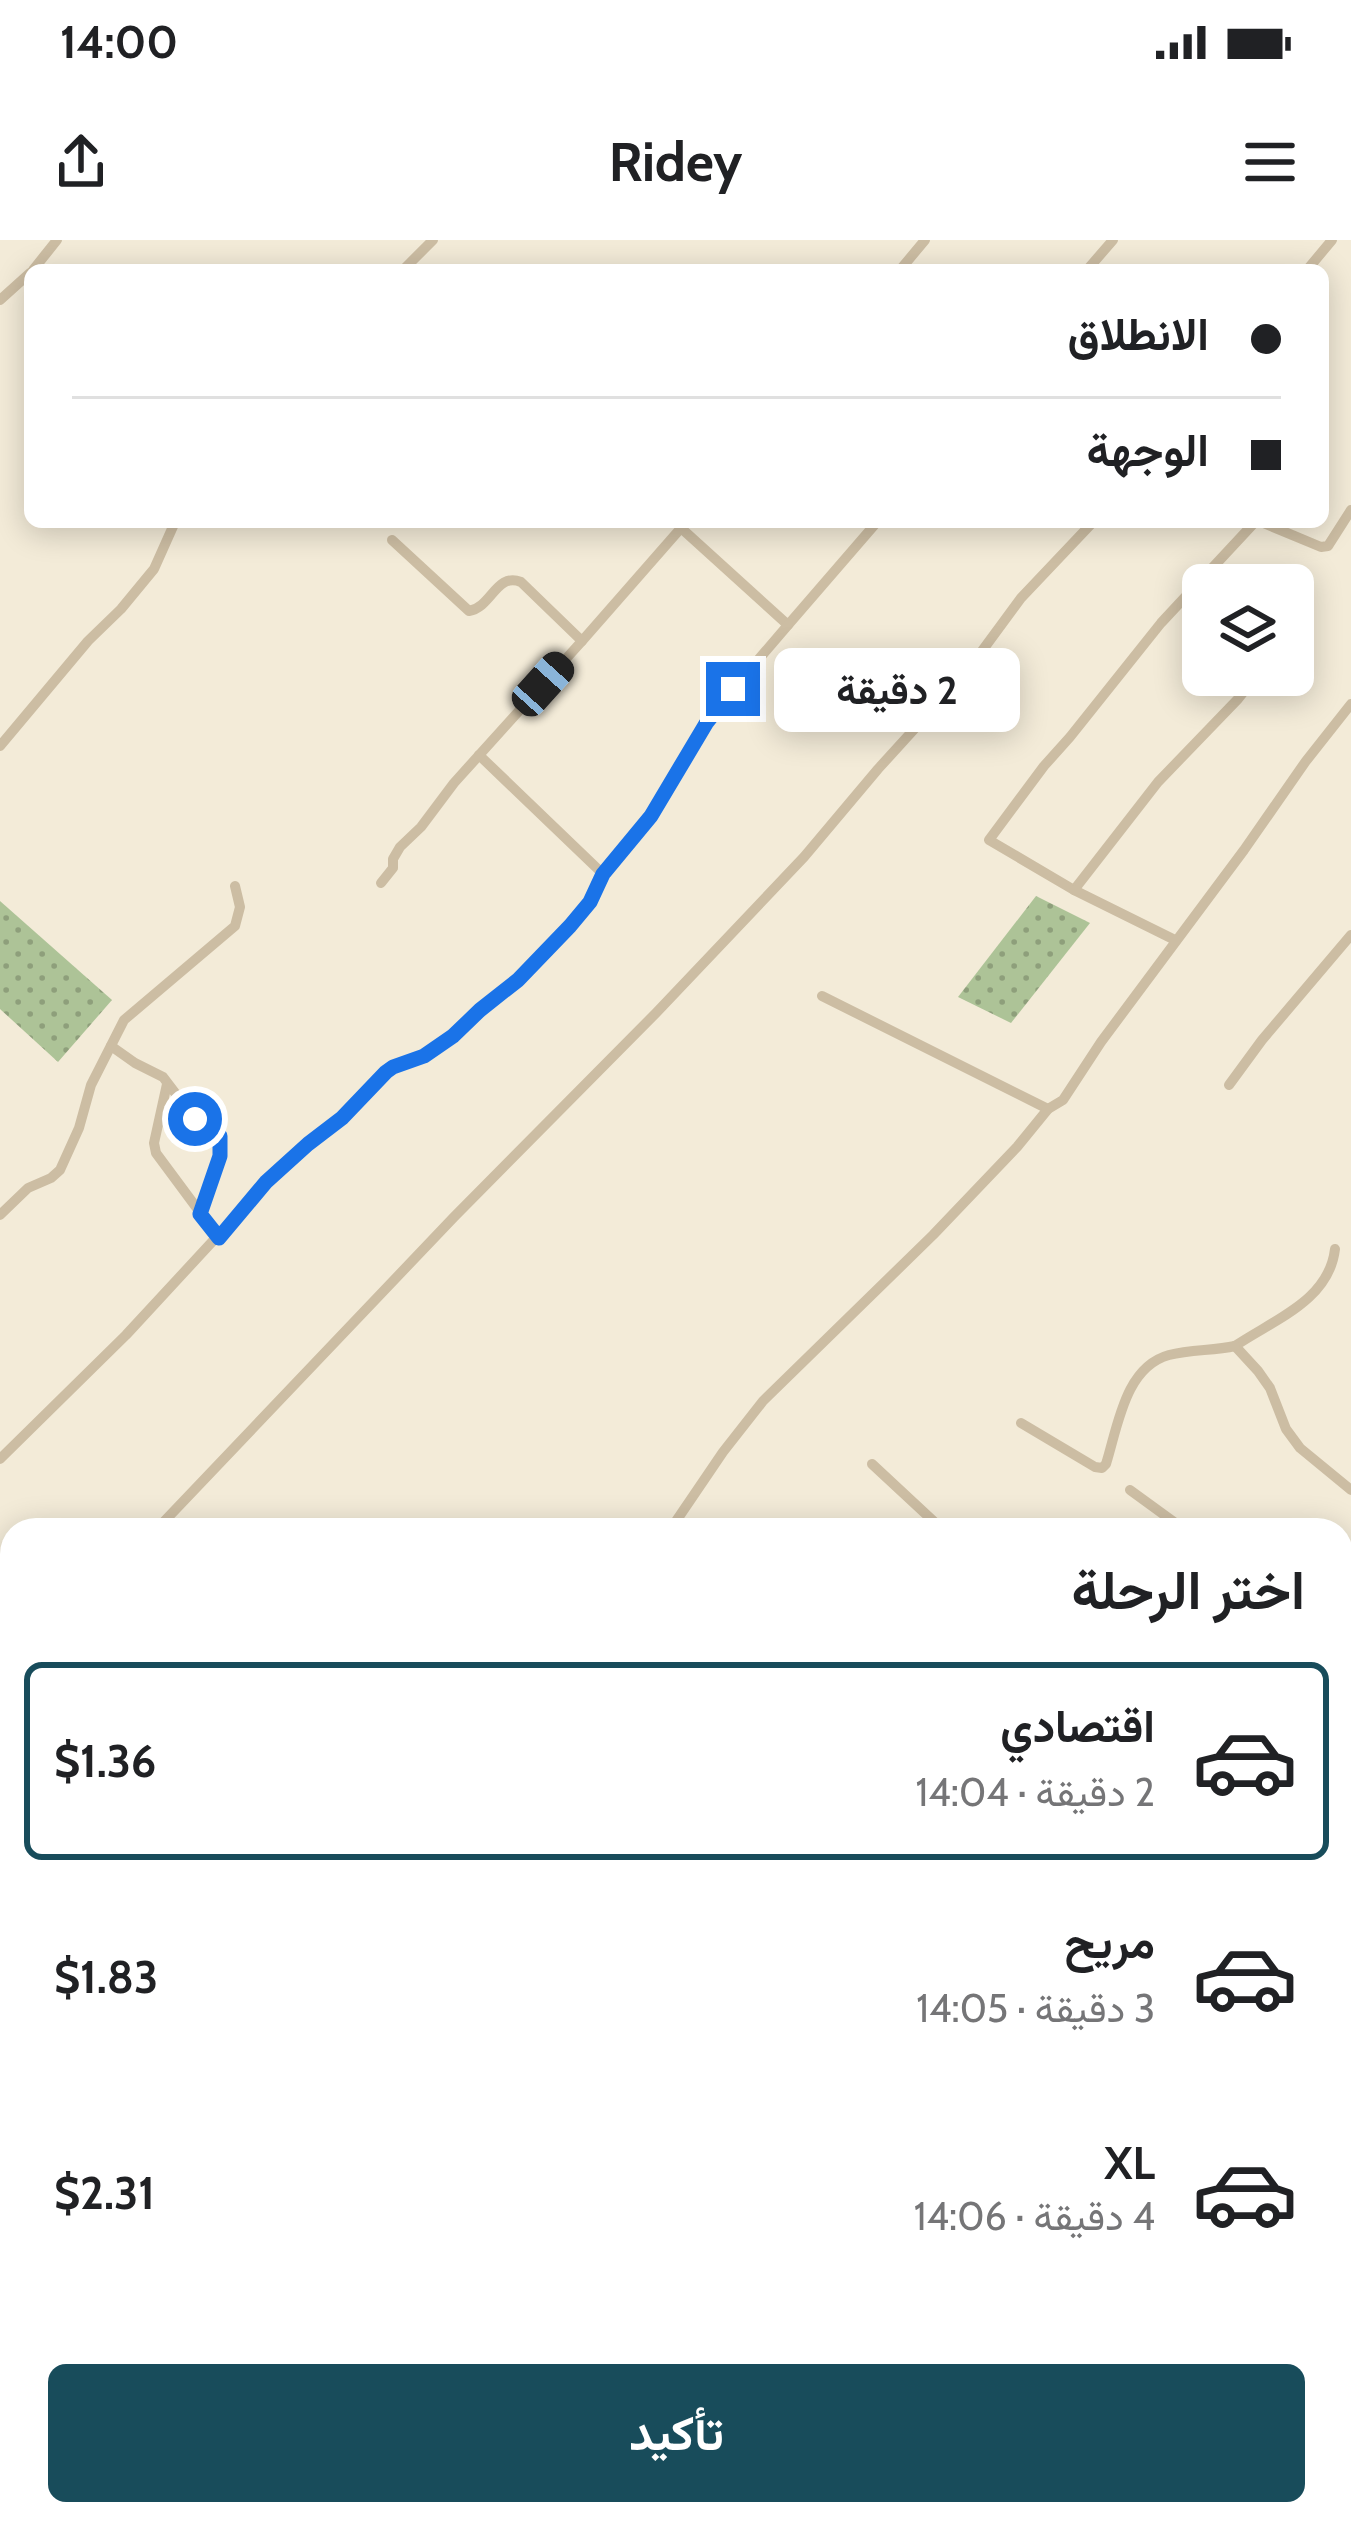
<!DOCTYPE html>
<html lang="ar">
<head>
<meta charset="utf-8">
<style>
  :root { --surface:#fff; --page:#f2f2f2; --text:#202124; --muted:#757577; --line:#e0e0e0; --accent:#184c5b }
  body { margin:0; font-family:Cabin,Vazirmatn,sans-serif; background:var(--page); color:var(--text); direction:rtl; height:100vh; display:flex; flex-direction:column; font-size:45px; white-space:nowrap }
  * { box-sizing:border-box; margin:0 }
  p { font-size:39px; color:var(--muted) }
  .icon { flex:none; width:66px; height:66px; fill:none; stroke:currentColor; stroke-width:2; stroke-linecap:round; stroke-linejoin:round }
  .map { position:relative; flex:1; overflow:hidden; direction:ltr }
  .panel { position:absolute; left:0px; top:1278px; width:1353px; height:1008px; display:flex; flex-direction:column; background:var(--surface); border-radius:36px 36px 0 0; box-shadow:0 6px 30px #0003; direction:rtl }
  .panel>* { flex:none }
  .banner { position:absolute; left:24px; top:24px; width:1305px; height:264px; border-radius:18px; box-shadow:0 6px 30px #0003; direction:rtl; display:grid; align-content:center; height:264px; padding:0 48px; background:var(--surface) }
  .fabs { position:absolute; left:1182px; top:324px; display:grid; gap:24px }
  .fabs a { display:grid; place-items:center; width:132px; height:132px; border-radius:18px; background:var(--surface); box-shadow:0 6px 30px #0003; font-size:60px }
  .end { position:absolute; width:54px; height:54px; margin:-27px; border:15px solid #1a73e8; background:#fff; box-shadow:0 0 0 6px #fff }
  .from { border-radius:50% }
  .bubble { position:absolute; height:84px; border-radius:18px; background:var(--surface); box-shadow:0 6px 30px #0003; font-size:39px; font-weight:700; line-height:84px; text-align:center; direction:rtl }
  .car { position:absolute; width:36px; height:72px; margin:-36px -18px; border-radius:15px; box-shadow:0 0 9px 3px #0007; background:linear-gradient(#222 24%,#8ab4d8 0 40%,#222 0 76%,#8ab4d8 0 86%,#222 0) }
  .banner b { display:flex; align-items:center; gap:42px; height:114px; font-size:45px }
  .banner b+b { border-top:3px solid var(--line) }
  .banner i { width:30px; height:30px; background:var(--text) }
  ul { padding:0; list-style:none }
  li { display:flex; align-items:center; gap:36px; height:198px; margin:0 24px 18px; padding:0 24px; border:6px solid transparent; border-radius:18px }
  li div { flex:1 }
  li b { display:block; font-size:45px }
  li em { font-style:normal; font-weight:700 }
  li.current { border-color:var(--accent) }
  li>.icon { width:108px; height:108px; stroke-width:1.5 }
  h2 { padding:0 48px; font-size:54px; line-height:144px }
  .cta { display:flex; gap:24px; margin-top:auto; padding:24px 48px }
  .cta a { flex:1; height:138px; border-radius:18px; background:var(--accent); color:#fff; font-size:48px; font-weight:700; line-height:138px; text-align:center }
  .status { display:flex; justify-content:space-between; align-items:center; height:84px; padding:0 60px; background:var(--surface); direction:ltr }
  .status svg { height:33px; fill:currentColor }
  header { display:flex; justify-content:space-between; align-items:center; height:156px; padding:0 48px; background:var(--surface); font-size:54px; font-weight:700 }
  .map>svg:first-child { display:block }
  .grass { fill:url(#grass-dots) }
  .forest { fill:url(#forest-firs) }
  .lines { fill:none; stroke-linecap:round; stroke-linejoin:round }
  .street { stroke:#ccbda3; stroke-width:10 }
  .secondary { stroke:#a08b74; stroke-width:14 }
  .route { stroke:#1a73e8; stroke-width:15 }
</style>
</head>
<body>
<div class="status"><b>14:00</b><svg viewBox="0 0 49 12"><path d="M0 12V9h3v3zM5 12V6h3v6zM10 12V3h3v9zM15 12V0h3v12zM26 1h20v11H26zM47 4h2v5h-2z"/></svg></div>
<header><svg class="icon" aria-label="menu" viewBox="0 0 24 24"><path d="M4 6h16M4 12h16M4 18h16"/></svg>Ridey<svg class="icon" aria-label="share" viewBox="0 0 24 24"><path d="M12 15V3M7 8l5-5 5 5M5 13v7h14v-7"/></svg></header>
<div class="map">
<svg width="1351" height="2286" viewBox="0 0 1351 2286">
  <defs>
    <pattern id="grass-dots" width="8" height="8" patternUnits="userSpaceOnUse" patternTransform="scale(3)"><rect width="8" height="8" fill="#adc397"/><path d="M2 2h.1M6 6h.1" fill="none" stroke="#8e9f7b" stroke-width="1.8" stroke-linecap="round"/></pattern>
    <pattern id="forest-firs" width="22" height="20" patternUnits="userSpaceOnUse" patternTransform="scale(3)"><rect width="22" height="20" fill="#adc397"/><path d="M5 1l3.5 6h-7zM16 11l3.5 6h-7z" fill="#8e9f7b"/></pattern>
  </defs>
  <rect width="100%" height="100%" fill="#f3ebd8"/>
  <g class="grass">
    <polygon points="1036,656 1090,683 1011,783 958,757"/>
    <polygon points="0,661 112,760 58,822 0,769"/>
  </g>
  <polygon class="forest" points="930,2274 1075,2274 1079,2279 1084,2274 1247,2274 1241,2286 939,2286"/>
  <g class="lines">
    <g class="street">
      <polyline points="33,30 57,0"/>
      <polyline points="403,30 433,0"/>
      <polyline points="900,30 925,0"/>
      <polyline points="1087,30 1113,0"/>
      <polyline points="1307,30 1332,0"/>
      <polyline points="0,60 30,33"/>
      <polyline points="687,282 681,288 788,385 877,282"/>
      <polyline points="1255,282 1161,383 1070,497 1044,526 989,600 1074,650 1158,542 1238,459 1257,435"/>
      <polyline points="1261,282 1321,307 1328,306 1351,270"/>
      <path d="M 392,300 L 469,371 C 492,367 496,332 521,342 L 582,401 L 681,288"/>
      <polyline points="1293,388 1302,377"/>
      <polyline points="0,506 88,401 121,369 154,329 175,282"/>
      <polyline points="479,515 603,634"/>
      <polyline points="381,643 393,628 393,619 400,607 421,587 454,543 582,401"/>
      <polyline points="1074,650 1175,700"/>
      <polyline points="822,756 1048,869"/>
      <polyline points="111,806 135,823 163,837 195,879 213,888 220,896 220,917 200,974"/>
      <polyline points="167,844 154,903 156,913 219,998"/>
      <polyline points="1229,845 1262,800 1351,695"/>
      <polyline points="0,975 28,948 51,938 60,930 79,888 91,845 124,780 235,686 240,667 235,646"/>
      <path d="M 1335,1009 C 1329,1061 1273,1080 1235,1106 L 1258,1131 L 1270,1148 L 1286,1189 L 1300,1208 L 1351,1250"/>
      <path d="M 1021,1183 L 1095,1227 L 1102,1228 L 1106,1224 C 1118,1186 1125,1127 1169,1115 C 1191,1109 1213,1111 1235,1106"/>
      <polyline points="0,1219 126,1095 285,923 342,878 393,827 424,816 453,796 480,769 518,739 570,686 589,662 603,634 651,576 717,468 788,385"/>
      <polyline points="872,1224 943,1290"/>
      <polyline points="1130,1250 1185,1290"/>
      <polyline points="156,1290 454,977 656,773 804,617 878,529 968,430 1021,358 1093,282"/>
      <polyline points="670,1290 723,1212 763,1161 933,995 1017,907 1048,869 1063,860 1101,802 1244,610 1306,521 1351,464"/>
      <polyline points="1341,1394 1351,1398"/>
      <polyline points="0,1454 12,1442"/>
      <polyline points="0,1717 12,1731"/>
      <polyline points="0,1906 12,1899"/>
      <polyline points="1341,1978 1351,1986"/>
      <polyline points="1341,2032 1351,2039"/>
      <polyline points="0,2223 12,2215"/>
      <polyline points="878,2274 880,2277"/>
      <polyline points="1296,2274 1305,2286"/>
      <polyline points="117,2286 133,2274"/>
      <polyline points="338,2286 341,2274"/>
      <polyline points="676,2286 688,2274"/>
    </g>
    <g class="secondary">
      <polyline points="1341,1367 1351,1353"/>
      <polyline points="511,2286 530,2274"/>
    </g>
  </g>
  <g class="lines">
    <polyline class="route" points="195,879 213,888 220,896 220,916 200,974 219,998 266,942 308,904 342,878 386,832 393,827 424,816 453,796 480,770 518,740 570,686 590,662 603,634 651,576 707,482 733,449"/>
  </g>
</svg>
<div class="fabs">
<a><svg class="icon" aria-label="layers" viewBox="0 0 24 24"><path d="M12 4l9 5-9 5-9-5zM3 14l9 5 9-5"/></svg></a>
</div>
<i class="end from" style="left:195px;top:879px"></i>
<i class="end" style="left:733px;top:449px"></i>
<div class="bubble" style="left:774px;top:408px;width:246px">2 دقيقة</div>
<i class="car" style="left:543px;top:444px;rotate:42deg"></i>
<div class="banner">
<b><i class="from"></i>الانطلاق</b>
<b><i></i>الوجهة</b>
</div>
<section class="panel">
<h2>اختر الرحلة</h2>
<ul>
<li class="current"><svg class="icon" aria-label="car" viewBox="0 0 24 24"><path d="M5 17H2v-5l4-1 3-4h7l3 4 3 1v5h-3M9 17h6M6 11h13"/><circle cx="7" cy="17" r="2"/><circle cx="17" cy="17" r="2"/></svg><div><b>اقتصادي</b><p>2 دقيقة · 14:04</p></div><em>$1.36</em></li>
<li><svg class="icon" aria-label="car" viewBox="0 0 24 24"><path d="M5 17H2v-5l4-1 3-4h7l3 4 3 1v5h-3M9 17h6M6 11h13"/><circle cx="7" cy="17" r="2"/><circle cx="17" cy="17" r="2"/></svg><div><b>مريح</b><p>3 دقيقة · 14:05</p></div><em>$1.83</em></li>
<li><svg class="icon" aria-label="car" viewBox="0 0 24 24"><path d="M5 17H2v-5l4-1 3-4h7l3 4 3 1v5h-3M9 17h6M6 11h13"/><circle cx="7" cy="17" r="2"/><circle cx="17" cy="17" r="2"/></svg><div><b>XL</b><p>4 دقيقة · 14:06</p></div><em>$2.31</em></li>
</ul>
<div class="cta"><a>تأكيد</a></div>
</section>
</div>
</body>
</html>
